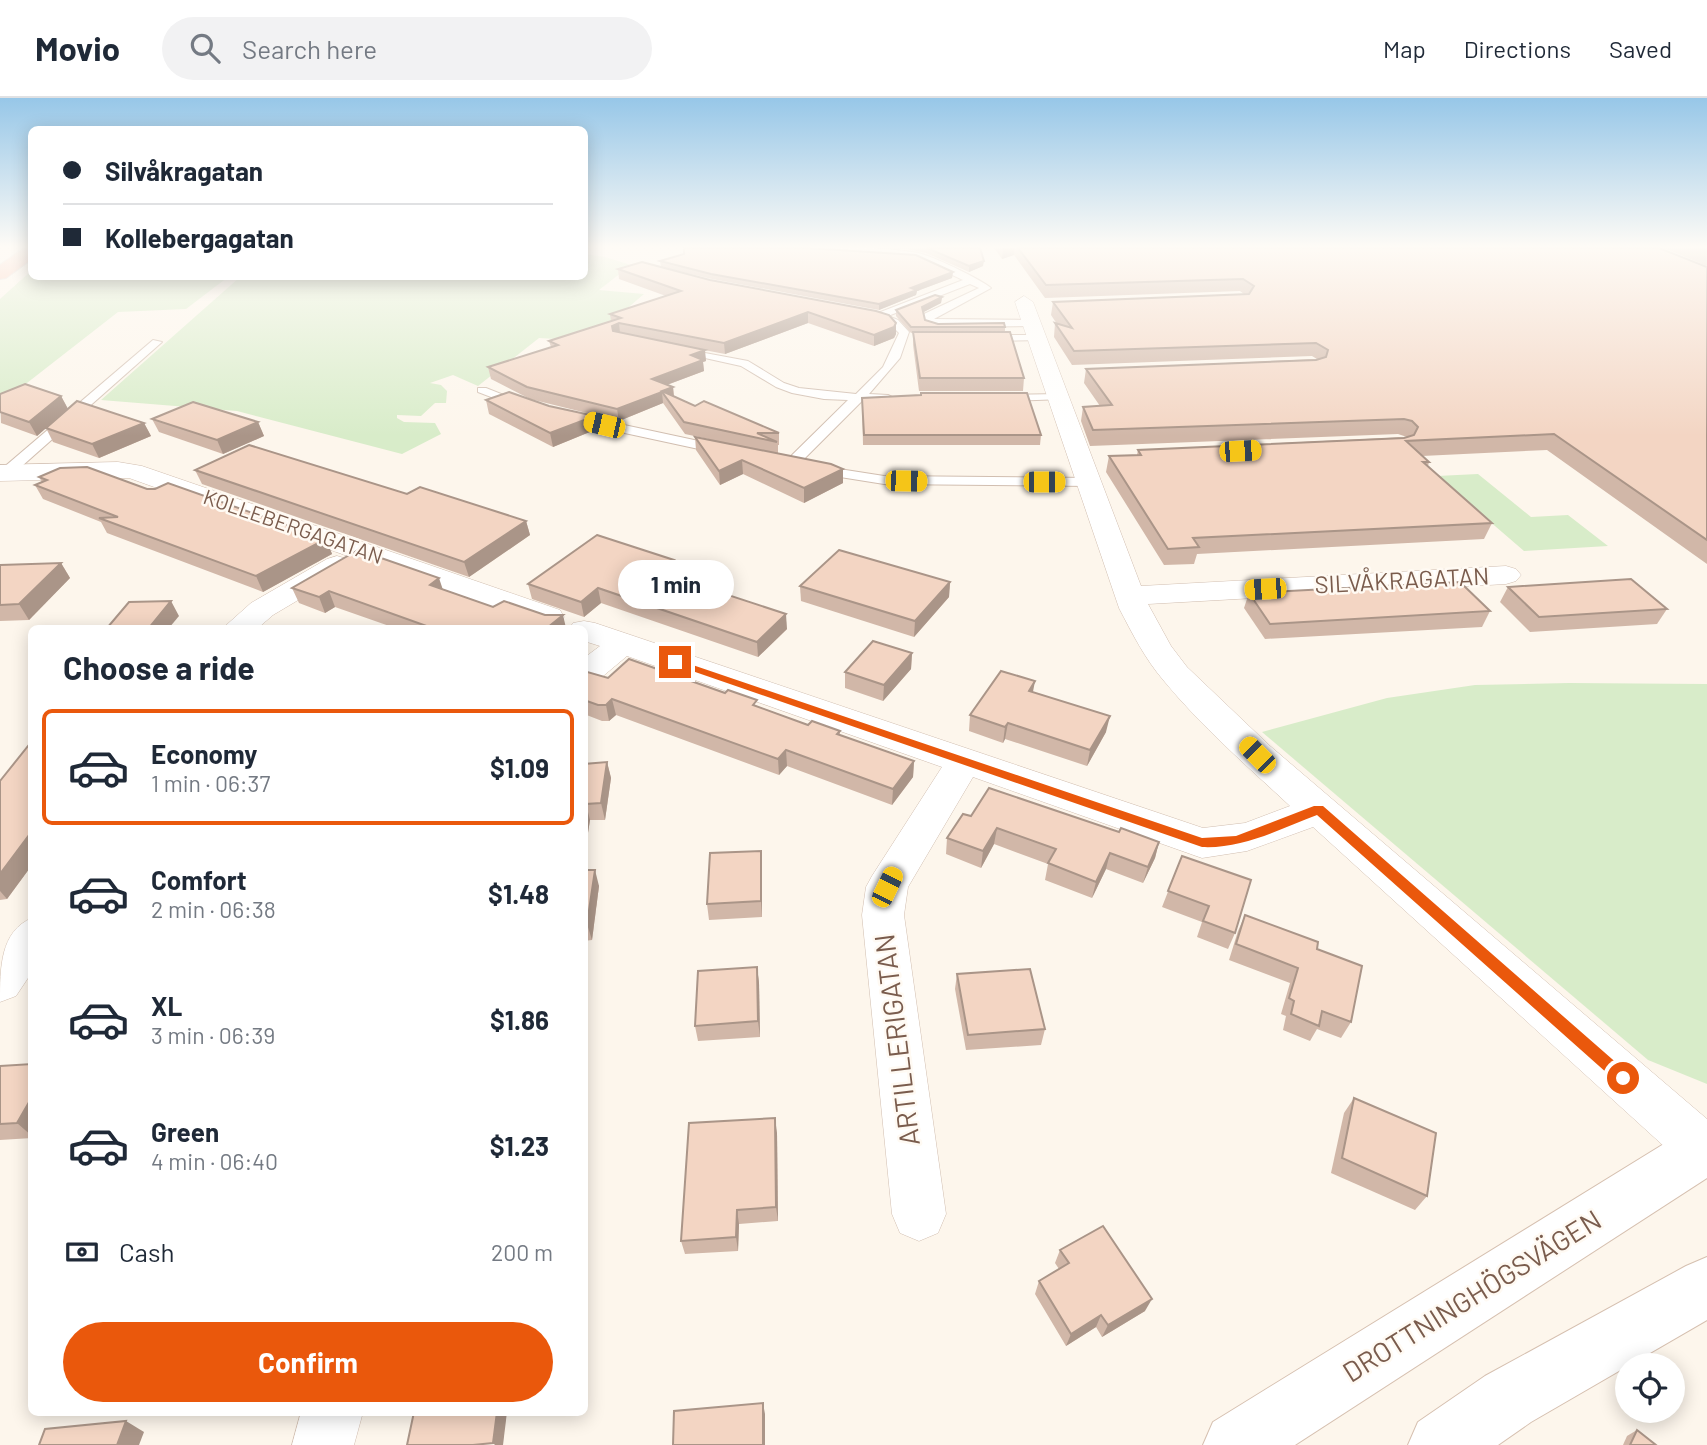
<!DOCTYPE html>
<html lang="en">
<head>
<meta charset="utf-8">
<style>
  :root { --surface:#fff; --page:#f2f2f3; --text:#1f2937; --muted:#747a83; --line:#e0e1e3; --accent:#ea580c }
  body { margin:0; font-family:Barlow,sans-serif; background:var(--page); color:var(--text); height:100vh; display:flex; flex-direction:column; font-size:26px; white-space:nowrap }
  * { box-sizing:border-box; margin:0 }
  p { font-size:23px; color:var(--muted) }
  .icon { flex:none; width:38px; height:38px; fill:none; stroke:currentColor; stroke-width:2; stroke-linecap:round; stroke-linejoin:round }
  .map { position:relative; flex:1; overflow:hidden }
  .details { position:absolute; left:28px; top:527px; width:560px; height:791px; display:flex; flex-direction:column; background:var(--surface); border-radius:10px; box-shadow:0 4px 18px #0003 }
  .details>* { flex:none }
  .hud { position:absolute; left:28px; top:28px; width:560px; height:154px; border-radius:10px; box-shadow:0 4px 18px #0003; display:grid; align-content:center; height:154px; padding:0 35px; background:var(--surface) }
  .tools { position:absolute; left:1615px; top:1255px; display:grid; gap:14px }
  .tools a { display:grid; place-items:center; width:70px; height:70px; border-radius:50%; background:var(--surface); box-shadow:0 4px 18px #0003; font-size:35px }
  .end { position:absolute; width:32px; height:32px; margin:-16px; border:9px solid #ea580c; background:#fff; box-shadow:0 0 0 4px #fff }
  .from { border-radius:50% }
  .bubble { position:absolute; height:49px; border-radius:24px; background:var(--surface); box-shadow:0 4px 18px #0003; font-size:23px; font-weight:700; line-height:49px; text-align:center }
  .car { position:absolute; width:21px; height:42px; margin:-21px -10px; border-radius:9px; box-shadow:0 0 5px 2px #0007; background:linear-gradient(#f5c518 24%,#345 0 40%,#f5c518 0 76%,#345 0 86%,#f5c518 0) }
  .hud b { display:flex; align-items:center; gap:24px; height:66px; font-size:26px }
  .hud b+b { border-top:2px solid var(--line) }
  .hud i { width:18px; height:18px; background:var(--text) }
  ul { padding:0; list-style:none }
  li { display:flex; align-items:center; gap:21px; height:116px; margin:0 14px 10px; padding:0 21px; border:4px solid transparent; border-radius:10px }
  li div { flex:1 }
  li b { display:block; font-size:26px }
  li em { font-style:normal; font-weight:700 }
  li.on { border-color:var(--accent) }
  li>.icon { width:63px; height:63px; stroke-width:1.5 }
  h2 { padding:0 35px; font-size:32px; line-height:84px }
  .pay { display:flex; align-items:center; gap:18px; height:77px; padding:0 35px; font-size:26px }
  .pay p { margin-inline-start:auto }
  .primary-button { display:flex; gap:14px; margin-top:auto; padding:14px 35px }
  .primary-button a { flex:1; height:80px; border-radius:42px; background:var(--accent); color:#fff; font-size:28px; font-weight:700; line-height:80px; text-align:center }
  header { display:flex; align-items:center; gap:42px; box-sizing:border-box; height:98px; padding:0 35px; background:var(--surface); border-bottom:2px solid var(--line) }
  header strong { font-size:33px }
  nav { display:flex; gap:38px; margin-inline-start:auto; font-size:24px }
  .search { width:490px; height:63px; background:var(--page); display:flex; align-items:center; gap:18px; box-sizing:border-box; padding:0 24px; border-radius:38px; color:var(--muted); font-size:26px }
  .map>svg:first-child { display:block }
  .green { fill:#d8ecc9 }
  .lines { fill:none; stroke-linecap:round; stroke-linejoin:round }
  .lane-casing { stroke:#d1beb0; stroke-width:2 }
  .street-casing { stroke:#d1beb0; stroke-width:1 }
  .secondary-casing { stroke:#d6c0b0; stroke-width:2 }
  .highway-casing { stroke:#dad1cd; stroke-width:2 }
  .lane { fill:#fff; fill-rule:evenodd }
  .street { fill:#fff; fill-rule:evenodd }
  .secondary { fill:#fff; fill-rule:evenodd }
  .highway { fill:#f7b7a3; fill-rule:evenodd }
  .wall { fill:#d1b7a8 }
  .shaded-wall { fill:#aa9588 }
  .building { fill:#f3d5c3; stroke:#aa9588; stroke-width:2 }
  .route { fill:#ea580c }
  .labels { text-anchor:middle; stroke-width:5; stroke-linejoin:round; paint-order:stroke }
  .far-street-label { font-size:21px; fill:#7a5c4d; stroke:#fffaf3 }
  .street-label { font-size:24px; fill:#7a5c4d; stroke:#fffaf3 }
  .near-street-label { font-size:28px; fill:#7a5c4d; stroke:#fffaf3 }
</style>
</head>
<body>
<header>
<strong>Movio</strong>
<div class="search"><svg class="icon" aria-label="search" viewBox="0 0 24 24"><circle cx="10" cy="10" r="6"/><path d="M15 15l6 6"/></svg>Search here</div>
<nav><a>Map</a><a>Directions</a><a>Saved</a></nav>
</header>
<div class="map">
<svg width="1707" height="1347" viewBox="0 0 1707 1347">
  <rect width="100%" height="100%" fill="#fdf6ec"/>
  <g class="green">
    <polygon points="585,156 605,159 631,167 599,192 644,196 589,243 539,240 478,288 453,277 430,285 441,287 447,293 446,305 435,305 421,318 397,317 397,320 404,324 435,325 441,336 402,356 237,313 101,302 240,179 584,178"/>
    <polygon points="31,173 32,178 228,179 186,211 118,214 0,306 0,201"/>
    <polygon points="1478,376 1531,419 1568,417 1608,448 1524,453 1437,378"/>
    <polygon points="1569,585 1707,586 1707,986 1648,962 1262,634 1387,600 1475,587"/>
  </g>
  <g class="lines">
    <g class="lane-casing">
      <g id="lane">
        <path d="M 805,150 C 832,147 891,150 918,155 C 933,158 980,181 991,190 L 934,221 L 1034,222 L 1039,225 L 1034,228 L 938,229 L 925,225 L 924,216 L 979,190 L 970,186 L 888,218 L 898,222 L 909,234 L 900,260 L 869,296 L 888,297 L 894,300 L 888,303 L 862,303 L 796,369 L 786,369 L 786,363 L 848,302 L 824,301 L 792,295 L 776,289 L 741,268 L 678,254 L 678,250 L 748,263 L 784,285 L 799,290 L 856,296 L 883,269 L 899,235 L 890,226 L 870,219 L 870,215 L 878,215 L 963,182 L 916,160 L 809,153 Z"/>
        <polygon points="1039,237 1043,238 1043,242 988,243 983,240 988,237"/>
        <polygon points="153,242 162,244 13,376 3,376 3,370"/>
        <polygon points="478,290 486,290 526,306 520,310 478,294"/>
        <polygon points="1060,296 1064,297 1064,301 1005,303 999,300 1005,297"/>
        <polygon points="573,316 722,348 728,352 722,356 569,323 569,317"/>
        <polygon points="820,368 884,378 1091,380 1098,384 1091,388 884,386 815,375 813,372"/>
      </g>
    </g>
    <g class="street-casing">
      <g id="street">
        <path d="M 1024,198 L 1033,204 L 1141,488 L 1506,468 L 1516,471 L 1521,477 L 1516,483 L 1506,486 L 1148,506 L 1171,548 L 1187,569 L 1270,648 L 1707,1021 L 1707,1079 L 1689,1071 L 1313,729 L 1247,753 L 1202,760 L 973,679 L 908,789 L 904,817 L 946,1116 L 938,1135 L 919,1143 L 900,1135 L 892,1116 L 862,817 L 866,789 L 872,778 L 942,669 L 627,558 L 596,584 L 584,587 L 584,560 L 600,548 L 584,543 L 584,530 L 570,530 L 573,525 L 584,523 L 595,525 L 1203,730 L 1245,725 L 1290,708 C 1247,668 1201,628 1164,583 C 1145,561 1132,535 1119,510 L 1015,204 Z"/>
        <polygon points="118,364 142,368 560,512 564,519 560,526 549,528 538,526 129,380 0,383 0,367"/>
        <polygon points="337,458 347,461 351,467 347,473 273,517 258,530 223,530 251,505 327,461"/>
        <path d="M 32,820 L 32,874 L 16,898 L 0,904 C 0,870 0,833 32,820 Z"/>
        <polygon points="301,1314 363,1314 354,1347 292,1347"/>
      </g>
    </g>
    <g class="secondary-casing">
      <g id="secondary">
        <polygon points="1707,1023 1707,1080 1295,1347 1203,1347 1213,1324 1688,1031"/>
        <polygon points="1707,1159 1707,1222 1531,1324 1498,1347 1408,1347 1418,1324 1485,1278 1686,1168"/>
      </g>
    </g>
    <g class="highway-casing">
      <polygon id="highway" points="24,150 32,150 32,161 6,180 0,181 0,167"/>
    </g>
    <use href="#lane" class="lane"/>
    <use href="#street" class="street"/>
    <use href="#secondary" class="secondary"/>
    <use href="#highway" class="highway"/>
  </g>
  <g class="wall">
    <polygon points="809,150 953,174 952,180 917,193 916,197 879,212 712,181 661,169 660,163"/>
    <polygon points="891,150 980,150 983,168 969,174 926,155 907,151"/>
    <polygon points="994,150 1659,150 1707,169 1707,466 1547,352 1422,358 1429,364 1428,368 1492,425 1484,441 1197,456 1194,466 1164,467 1106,374 1109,358 1137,357 1138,352 1407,339 1398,336 1090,348 1081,323 1083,309 1100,308 1084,285 1086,271 1317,261 1312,258 1072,267 1054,239 1055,225 1057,226 1051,217 1053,204 1244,196 1240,193 1045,200 1014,157 1002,161"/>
    <polygon points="1664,150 1707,150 1707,168"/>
    <polygon points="642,164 896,236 894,240 874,248 808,225 725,256 704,252 706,263 703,264 704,273 667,287 673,289 674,298 695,308 779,335 779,347 778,347 778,355 843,385 804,405 743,376 720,387 696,352 695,339 713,342 685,336 663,305 619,323 530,301 491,281 488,269 551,249 549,243 611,223 610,216 666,198 619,181 618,171"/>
    <polygon points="942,199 941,205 923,214 925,222 938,226 1005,229 1005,234 1024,280 1023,293 919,293 913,247 913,235 911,235 896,218 896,212"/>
    <polygon points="0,296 61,298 68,311 37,338 1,325"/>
    <polygon points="862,300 1041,337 1040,347 863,347"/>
    <polygon points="486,302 597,331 553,349 489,316"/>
    <polygon points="152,321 258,324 264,338 223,356 159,334"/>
    <polygon points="144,325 151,338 99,360 53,344 46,330"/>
    <polygon points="195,372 407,396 526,423 530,437 469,479 202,386"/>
    <polygon points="39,379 147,391 326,441 332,456 263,494 107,435 101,424 43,401 35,387 42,384"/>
    <polygon points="674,462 675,470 686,483 787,531 758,559 601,505 584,519 532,501 528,486"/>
    <polygon points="61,465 70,480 29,522 0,523 0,467"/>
    <polygon points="950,484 949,499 914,539 801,503 800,488"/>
    <polygon points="1508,489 1667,511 1657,526 1530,534 1500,504"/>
    <polygon points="292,490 443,491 493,509 566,530 395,530 335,509 325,515 299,505"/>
    <polygon points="1249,495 1490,513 1482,529 1265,541 1244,510"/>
    <polygon points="912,555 911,571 883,603 845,590 845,574"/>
    <polygon points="584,573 608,580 757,608 808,627 840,633 840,637 914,663 913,679 892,707 787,668 779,677 616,617 609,623 602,623 584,616"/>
    <polygon points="1033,594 1106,634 1087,668 1005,641 1003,645 969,633 970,617"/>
    <polygon points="32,643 32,767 7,801 0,802 0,683"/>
    <polygon points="607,664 611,680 605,722 590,722 584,760 584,666"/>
    <polygon points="971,718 1119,734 1159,744 1155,760 1143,785 1106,771 1092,800 1045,782 1048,766 994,746 981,770 946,756 947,740"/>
    <polygon points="1182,758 1235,835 1228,851 1197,839 1202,824 1162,809"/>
    <polygon points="762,769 762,819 709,822 707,806"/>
    <polygon points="584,772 599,788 592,842 584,843"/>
    <polygon points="1245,817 1317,851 1351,924 1341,940 1317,931 1310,943 1283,932 1286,918 1281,916 1290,885 1229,862 1238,833"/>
    <polygon points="757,869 759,885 760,939 698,943 695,928"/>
    <polygon points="957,876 1045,931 1041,947 966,952 955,891"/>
    <polygon points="32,966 32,1040 0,1042 0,968"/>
    <polygon points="1354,1000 1427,1098 1415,1112 1331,1075 1344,1015"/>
    <polygon points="777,1035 778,1123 739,1126 738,1153 685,1156 681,1143"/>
    <polygon points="1060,1152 1145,1213 1102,1239 1096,1229 1066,1248 1035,1196 1039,1183 1059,1171 1055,1165"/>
    <polygon points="1637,1332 1656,1347 1623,1347 1627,1338"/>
  </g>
  <g class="shaded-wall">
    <polygon points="1003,150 1014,150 1014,157 1002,161"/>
    <polygon points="984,163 983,168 969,174 969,168"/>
    <polygon points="953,174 952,180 917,193 916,197 879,212 879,206 911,190"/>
    <polygon points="942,199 941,205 922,215 922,209"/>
    <polygon points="808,214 808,225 725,256 724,245"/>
    <polygon points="619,225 620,235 614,239 612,228"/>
    <polygon points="896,225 896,236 894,240 874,248 874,237"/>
    <polygon points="705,252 706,263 703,264 704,273 653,292 652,281 691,257"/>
    <polygon points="673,289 674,301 662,293"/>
    <polygon points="662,294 663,305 619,323 617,311"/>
    <polygon points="61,298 68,311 37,338 29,324"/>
    <polygon points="595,318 597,331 553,349 550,335"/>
    <polygon points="258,324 264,338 223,356 217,342"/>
    <polygon points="144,325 151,338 99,360 92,346"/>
    <polygon points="742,362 743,376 720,387 719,373"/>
    <polygon points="843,371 843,385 804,405 804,390"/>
    <polygon points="526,423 530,437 469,479 464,464"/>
    <polygon points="326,441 332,456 263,494 256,478"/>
    <polygon points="674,462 676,477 667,468"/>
    <polygon points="61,465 70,480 29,522 19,506"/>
    <polygon points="685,473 687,488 676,480"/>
    <polygon points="439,480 444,495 430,487"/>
    <polygon points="950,484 949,499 914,539 915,523"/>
    <polygon points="598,490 601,505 584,519 581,504"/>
    <polygon points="329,493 335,509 325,515 319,499"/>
    <polygon points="171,503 179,518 169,530 149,530"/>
    <polygon points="786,516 787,531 758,559 757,544"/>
    <polygon points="563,517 566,530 547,530"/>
    <polygon points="912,555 911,571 883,603 884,587"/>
    <polygon points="1035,583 1032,599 1029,593"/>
    <polygon points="612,601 616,617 609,623 606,607"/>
    <polygon points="1110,618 1106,634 1087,668 1090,652"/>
    <polygon points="1008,625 1005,641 1003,645 1005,629"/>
    <polygon points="786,652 787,668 779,677 778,661"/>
    <polygon points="914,663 913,679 892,707 893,691"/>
    <polygon points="607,664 611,680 605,722 601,705"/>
    <polygon points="586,706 590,722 584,760 584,718"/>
    <polygon points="997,730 994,746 981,770 983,753"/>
    <polygon points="32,733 32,767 7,801 0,793 0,776"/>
    <polygon points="1159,744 1155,760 1143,785 1148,769"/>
    <polygon points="761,753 762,769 762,819 761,803"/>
    <polygon points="1110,755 1106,771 1092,800 1096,784"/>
    <polygon points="595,772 599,788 592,842 587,826"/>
    <polygon points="757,869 759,885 760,939 758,923"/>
    <polygon points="32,999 32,1038 17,1025"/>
    <polygon points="775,1020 777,1035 778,1123 776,1109"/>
    <polygon points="737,1112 739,1126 738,1153 736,1139"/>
    <polygon points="1152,1201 1145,1213 1102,1239 1108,1227"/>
    <polygon points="1101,1217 1096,1229 1066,1248 1071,1236"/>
    <polygon points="763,1305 765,1316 765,1347 763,1347"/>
    <polygon points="497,1314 507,1314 503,1347 495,1347 493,1345"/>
    <polygon points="126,1323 144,1334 139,1347 117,1347"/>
  </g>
  <g class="building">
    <polygon points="684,150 808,150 916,157 953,174 911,190 917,192 879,206 711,176 660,163 684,156"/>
    <polygon points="927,150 980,150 984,163 969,168"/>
    <polygon points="1018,150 1659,150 1707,169 1707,442 1554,336 1406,343 1429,364 1423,364 1492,425 1193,440 1199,449 1168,451 1109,358 1141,357 1138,352 1404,340 1414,337 1418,329 1412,323 1404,321 1093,332 1083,309 1112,307 1086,271 1316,262 1326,259 1328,252 1316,245 1074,253 1055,225 1072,230 1053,204 1249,196 1254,188 1243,181 1046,187"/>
    <polygon points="642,164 710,182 876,213 889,217 896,225 894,229 874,237 808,214 724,245 619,225 612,228 613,233 705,252 691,257 703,262 652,281 673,289 662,293 695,308 704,303 779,335 757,335 777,344 684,324 662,294 617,311 527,289 488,269 558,247 549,243 621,220 610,216 681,193 618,171"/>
    <polygon points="935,197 942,199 922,209 925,222 938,226 1004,225 1005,229 911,229 896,212"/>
    <polygon points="913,234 1010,234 1024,280 920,280"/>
    <polygon points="25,286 61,298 29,324 0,314 0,296"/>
    <polygon points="509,294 549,308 595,318 550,335 486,302"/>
    <polygon points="921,295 1027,295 1041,337 864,337 862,300 921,297"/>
    <polygon points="77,303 144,325 92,346 46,330"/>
    <polygon points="193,304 258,324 217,342 152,321"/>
    <polygon points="695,339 831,366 843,371 804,390 742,362 719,373"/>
    <polygon points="249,347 407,396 420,389 526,423 464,464 195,372"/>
    <polygon points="87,369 147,391 155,391 168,385 326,441 256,478 99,420 118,419 35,387 47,382 39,379 60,370"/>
    <polygon points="597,437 674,462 667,468 685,473 676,480 786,516 757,544 598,490 581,504 528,486"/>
    <polygon points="358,452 439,480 430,487 493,509 504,503 545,517 563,517 547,530 548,530 432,530 329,493 319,499 292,490"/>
    <polygon points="839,452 950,484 915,523 800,488"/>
    <polygon points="61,465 19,506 0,507 0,467"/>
    <polygon points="1631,481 1667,511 1539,519 1508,489"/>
    <polygon points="1460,484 1490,513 1270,526 1249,495"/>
    <polygon points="171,503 149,530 107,530 129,504"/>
    <polygon points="873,543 912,555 884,587 845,574"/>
    <polygon points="629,561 725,595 728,592 757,602 753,607 808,627 812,623 840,633 837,636 914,663 893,691 786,652 778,661 612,601 606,607 598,607 584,602 584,573 608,580"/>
    <polygon points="1001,573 1035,583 1029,593 1110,618 1090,652 1008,625 1005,629 970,617"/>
    <polygon points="32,643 32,733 0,776 0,683"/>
    <polygon points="607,664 601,705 586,706 584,718 584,666"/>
    <polygon points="989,690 1119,734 1121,730 1159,744 1148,769 1110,755 1096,784 1048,765 1056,751 997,730 983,753 947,740 963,716 971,718"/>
    <polygon points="761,753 761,803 707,806 710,755"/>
    <polygon points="1182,758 1251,782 1235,835 1203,823 1209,808 1168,793"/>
    <polygon points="584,772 595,772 587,826 584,827"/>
    <polygon points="1245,817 1318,844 1317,851 1362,868 1351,924 1322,913 1319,928 1291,916 1294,903 1289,900 1298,870 1236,846"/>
    <polygon points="757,869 758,923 695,928 698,873"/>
    <polygon points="1030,871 1045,931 968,937 957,876"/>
    <polygon points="32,966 32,999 17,1025 0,1026 0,968"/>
    <polygon points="1354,1000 1436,1035 1427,1098 1342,1060"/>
    <polygon points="775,1020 776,1109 737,1112 736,1139 681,1143 689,1025"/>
    <polygon points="1103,1128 1152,1201 1108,1227 1101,1217 1071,1236 1039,1183 1069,1165 1060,1152"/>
    <polygon points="763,1305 763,1347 673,1347 674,1313"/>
    <polygon points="414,1314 497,1314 493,1345 473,1347 407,1347"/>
    <polygon points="126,1323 117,1347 39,1347 45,1331"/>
    <polygon points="1637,1332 1656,1347 1630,1347"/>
  </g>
  <linearGradient id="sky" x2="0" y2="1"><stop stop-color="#97c7e8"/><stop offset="0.44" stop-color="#fefbf6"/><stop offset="1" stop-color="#fefbf6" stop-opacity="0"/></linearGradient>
  <rect width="1707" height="338" fill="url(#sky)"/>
  <path class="route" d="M 675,561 L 1202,740 L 1236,738 L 1314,708 L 1323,708 L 1628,975 L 1630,980 L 1623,986 L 1617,984 L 1317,717 C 1280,731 1242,751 1202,749 L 672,566 L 670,564 Z"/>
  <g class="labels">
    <g class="far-street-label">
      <text transform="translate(293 429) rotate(19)" y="7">KOLLEBERGAGATAN</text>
    </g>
    <g class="street-label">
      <text transform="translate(1402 483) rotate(-3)" y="8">SILVÅKRAGATAN</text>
    </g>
    <g class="near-street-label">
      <text transform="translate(897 942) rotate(-97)" y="10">ARTILLERIGATAN</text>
      <text transform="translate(1472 1198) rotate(-32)" y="10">DROTTNINGHÖGSVÄGEN</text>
    </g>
  </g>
</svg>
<div class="tools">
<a><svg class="icon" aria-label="locate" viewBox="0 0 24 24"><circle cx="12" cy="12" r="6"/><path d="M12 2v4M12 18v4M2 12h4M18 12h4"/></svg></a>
</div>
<i class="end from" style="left:1623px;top:980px"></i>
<i class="end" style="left:675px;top:564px"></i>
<div class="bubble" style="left:618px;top:462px;width:116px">1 min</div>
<i class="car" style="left:604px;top:327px;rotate:283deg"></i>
<i class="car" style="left:1240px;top:353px;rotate:87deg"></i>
<i class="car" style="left:906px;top:383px;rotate:91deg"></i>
<i class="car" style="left:1044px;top:384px;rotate:90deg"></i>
<i class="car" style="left:1265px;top:491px;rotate:267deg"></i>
<i class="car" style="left:1257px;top:657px;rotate:315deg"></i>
<i class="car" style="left:887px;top:789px;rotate:26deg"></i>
<div class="hud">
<b><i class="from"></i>Silvåkragatan</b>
<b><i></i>Kollebergagatan</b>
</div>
<section class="details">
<h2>Choose a ride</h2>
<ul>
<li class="on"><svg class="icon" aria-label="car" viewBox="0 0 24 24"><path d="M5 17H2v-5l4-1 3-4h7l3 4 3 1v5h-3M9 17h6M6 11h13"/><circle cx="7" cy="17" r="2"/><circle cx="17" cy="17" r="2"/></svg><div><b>Economy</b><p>1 min · 06:37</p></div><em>$1.09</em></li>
<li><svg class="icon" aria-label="car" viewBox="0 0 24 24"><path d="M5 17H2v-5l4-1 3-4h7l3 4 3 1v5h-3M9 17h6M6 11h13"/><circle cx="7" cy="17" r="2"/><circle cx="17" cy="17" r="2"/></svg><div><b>Comfort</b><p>2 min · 06:38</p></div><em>$1.48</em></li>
<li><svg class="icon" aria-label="car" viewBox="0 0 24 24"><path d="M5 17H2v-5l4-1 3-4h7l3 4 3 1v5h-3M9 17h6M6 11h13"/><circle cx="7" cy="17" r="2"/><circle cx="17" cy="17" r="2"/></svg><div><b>XL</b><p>3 min · 06:39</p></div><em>$1.86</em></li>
<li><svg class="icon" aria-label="car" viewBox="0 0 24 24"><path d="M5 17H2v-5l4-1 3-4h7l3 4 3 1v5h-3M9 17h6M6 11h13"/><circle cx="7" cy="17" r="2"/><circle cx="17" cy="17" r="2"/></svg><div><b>Green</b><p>4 min · 06:40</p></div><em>$1.23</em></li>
</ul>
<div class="pay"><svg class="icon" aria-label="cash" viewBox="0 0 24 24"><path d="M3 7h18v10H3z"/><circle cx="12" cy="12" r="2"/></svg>Cash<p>200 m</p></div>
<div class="primary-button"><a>Confirm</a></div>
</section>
</div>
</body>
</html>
